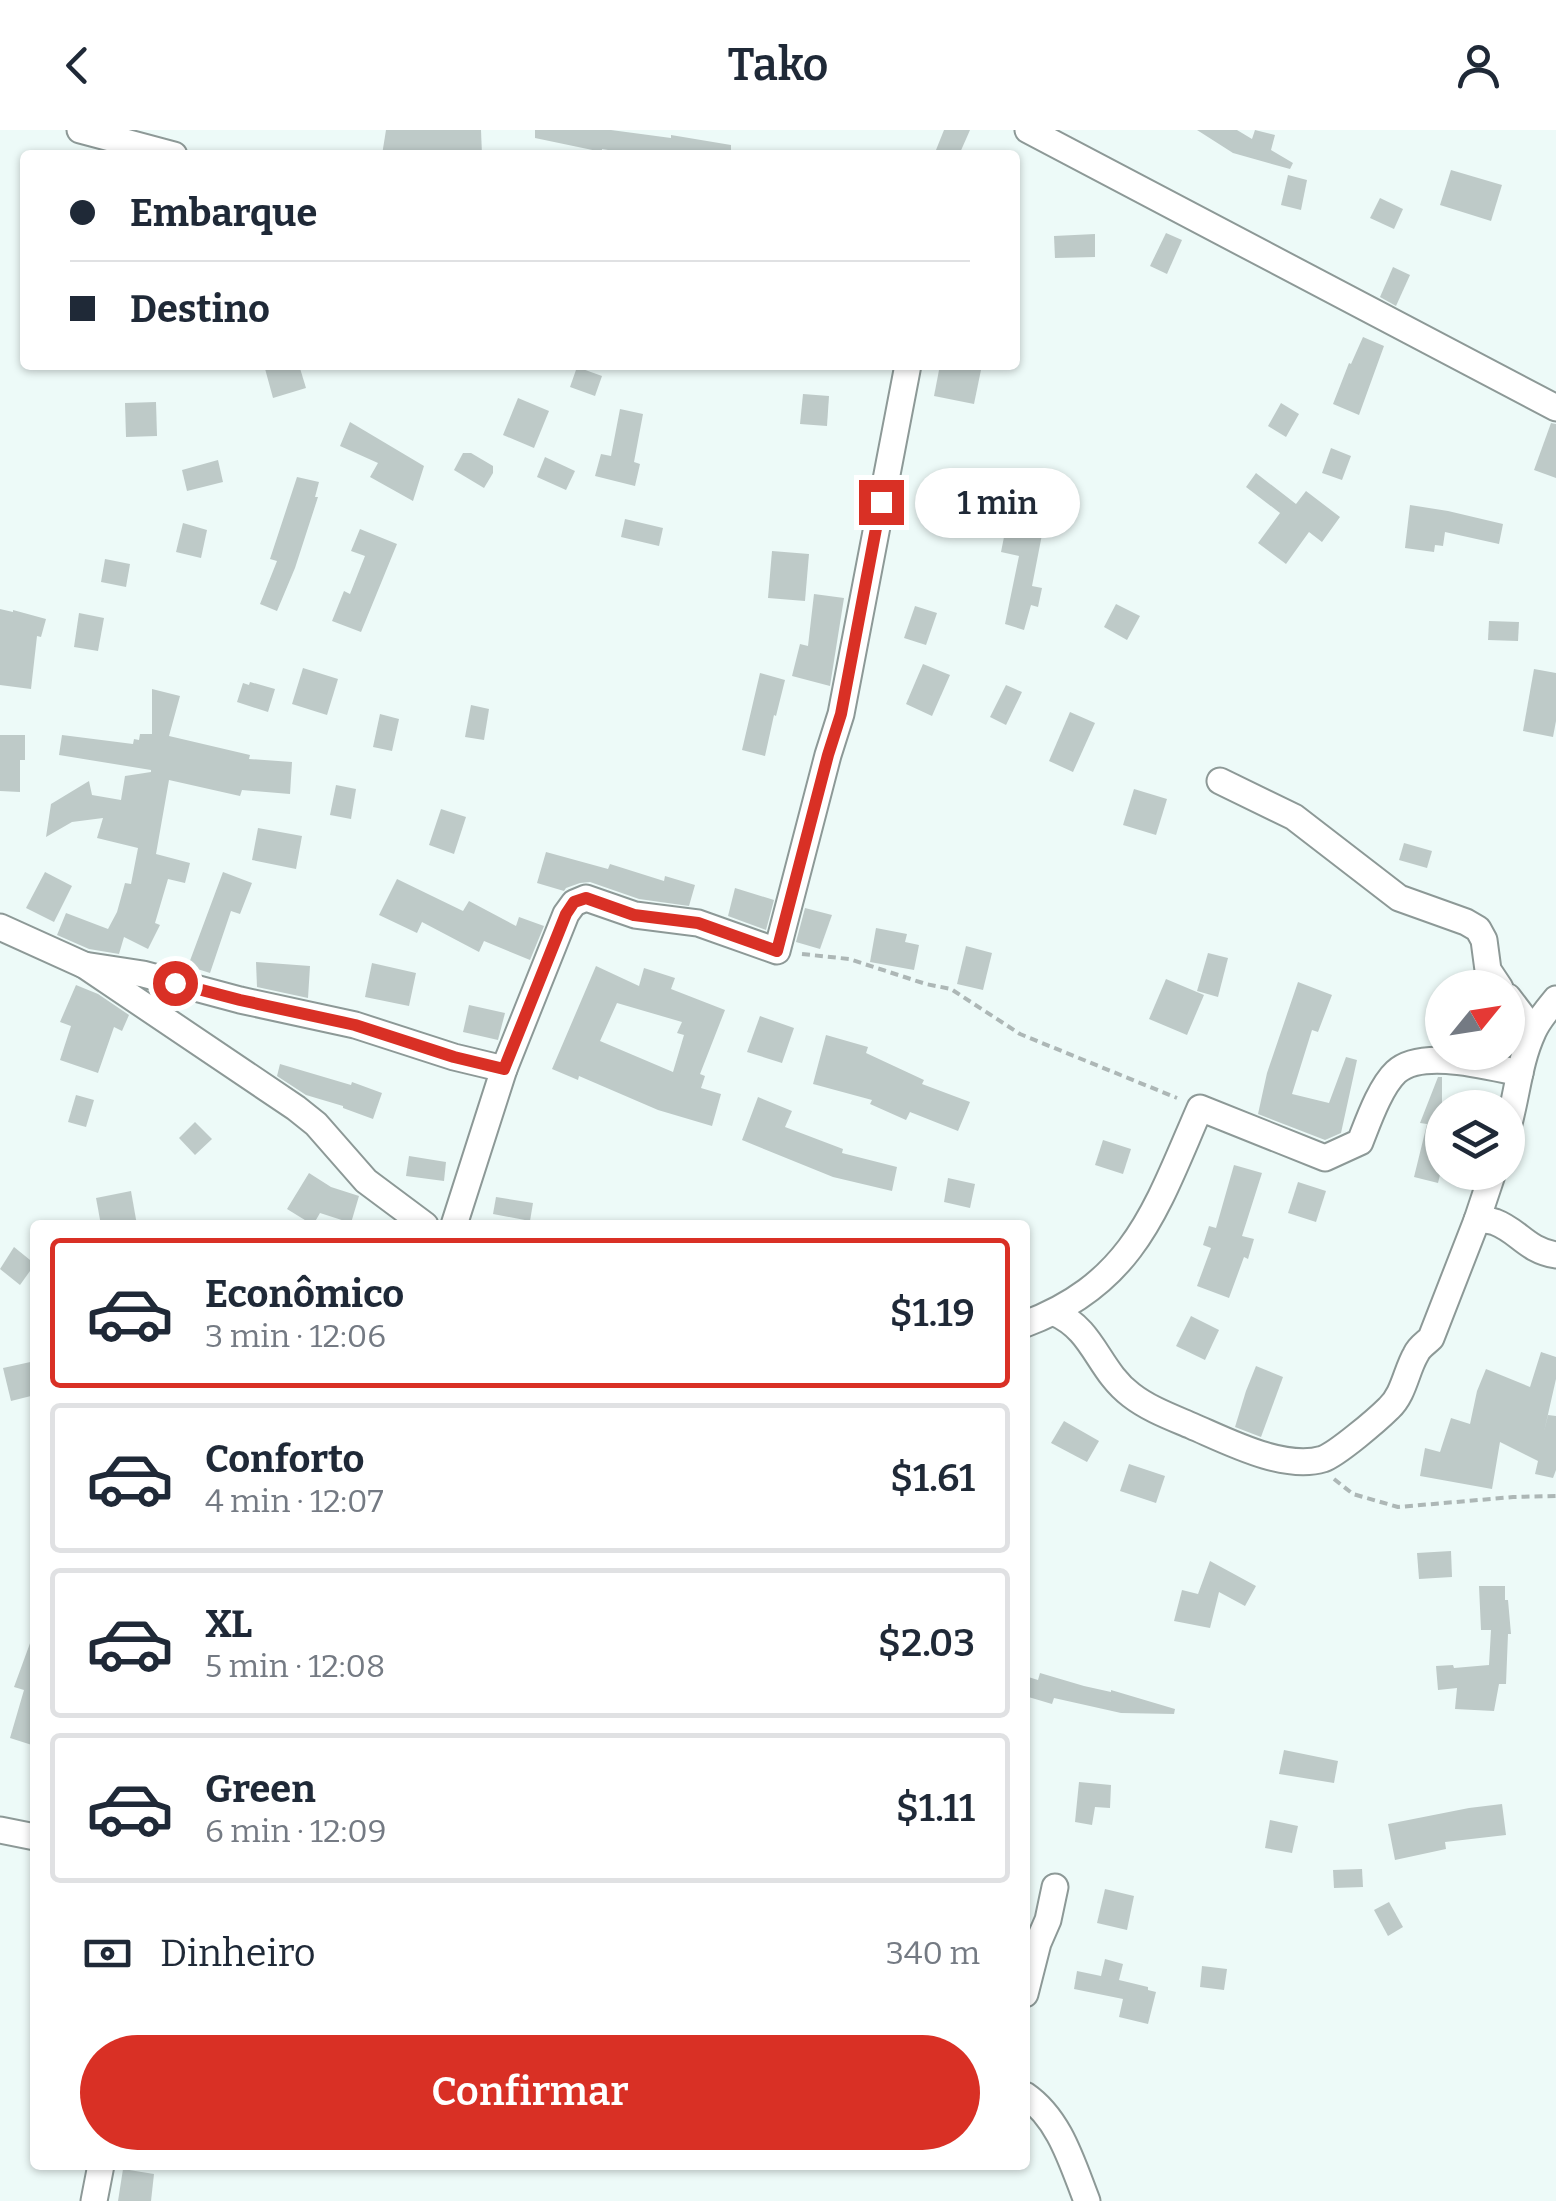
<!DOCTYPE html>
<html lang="pt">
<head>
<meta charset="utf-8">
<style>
  :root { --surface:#fff; --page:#f2f2f3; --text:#1f2937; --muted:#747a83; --line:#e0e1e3; --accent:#d93025 }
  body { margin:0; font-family:Bitter,serif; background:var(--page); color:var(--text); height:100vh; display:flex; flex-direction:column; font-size:38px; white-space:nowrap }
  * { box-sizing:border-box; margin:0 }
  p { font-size:32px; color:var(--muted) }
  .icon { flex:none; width:55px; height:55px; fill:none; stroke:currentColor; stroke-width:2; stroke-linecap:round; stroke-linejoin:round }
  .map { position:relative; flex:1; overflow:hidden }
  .details { position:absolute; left:30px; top:1090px; width:1000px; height:950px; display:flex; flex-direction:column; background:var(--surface); border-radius:10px; box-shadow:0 2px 8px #0004 }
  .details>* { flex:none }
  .guide { position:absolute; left:20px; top:20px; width:1000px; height:220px; border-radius:10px; box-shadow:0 2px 8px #0004; display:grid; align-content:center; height:220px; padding:0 50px; background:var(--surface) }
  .needle { width:65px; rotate:60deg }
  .fabs { position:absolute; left:1425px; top:840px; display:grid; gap:20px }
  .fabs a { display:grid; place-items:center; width:100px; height:100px; border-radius:50%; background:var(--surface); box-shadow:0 2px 8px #0004; font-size:50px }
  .end { position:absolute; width:45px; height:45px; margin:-22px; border:12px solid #d93025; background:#fff; box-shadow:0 0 0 5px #fff }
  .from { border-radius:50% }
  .bubble { position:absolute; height:70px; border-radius:35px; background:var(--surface); box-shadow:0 2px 8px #0004; font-size:32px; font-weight:600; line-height:70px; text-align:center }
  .guide b { display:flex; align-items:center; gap:35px; height:95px; font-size:38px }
  .guide b+b { border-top:2px solid var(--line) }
  .guide i { width:25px; height:25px; background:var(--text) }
  ul { padding:18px 0 0; list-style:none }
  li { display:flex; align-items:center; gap:30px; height:150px; margin:0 20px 15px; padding:0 30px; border:5px solid var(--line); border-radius:10px }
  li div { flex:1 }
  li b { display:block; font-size:38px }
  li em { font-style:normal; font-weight:600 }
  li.selected { border-color:var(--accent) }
  li>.icon { width:90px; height:90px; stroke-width:1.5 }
  .pay { display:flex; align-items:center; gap:25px; height:110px; padding:0 50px; font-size:38px }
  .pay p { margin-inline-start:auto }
  .cta { display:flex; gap:20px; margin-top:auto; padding:20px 50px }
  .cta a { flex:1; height:115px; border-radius:60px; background:var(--accent); color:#fff; font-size:40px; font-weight:600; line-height:115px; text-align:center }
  header { display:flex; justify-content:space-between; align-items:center; height:130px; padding:0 50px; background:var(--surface); font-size:45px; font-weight:600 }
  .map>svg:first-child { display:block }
  .building { fill:#becac8; fill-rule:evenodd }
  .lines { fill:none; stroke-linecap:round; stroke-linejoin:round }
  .street-casing { stroke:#8d9997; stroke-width:29 }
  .path { stroke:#adb7b6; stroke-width:4; stroke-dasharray:8 5; stroke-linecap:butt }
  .street { stroke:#fff; stroke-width:25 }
  .route { stroke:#d93025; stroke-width:12 }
</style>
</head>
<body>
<header><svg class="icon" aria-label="back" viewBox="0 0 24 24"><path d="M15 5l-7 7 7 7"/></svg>Tako<svg class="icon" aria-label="person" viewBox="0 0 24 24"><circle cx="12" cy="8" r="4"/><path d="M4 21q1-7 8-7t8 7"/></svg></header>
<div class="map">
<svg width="1556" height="2071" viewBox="0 0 1556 2071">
  <rect width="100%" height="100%" fill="#edfaf8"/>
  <g class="building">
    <polygon points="386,0 481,0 482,25 382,25"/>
    <polygon points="535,0 611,0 671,8 671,5 731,15 731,25 638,25 602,19 602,22 535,8"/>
    <polygon points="944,0 970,0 959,25 934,25"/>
    <polygon points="1197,0 1237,0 1252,9 1255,0 1275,5 1271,20 1293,33 1290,39 1233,23"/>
    <polygon points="1451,40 1502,55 1491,91 1440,75"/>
    <polygon points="1288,45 1307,50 1301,80 1281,75"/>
    <polygon points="1380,68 1403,79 1394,99 1370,88"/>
    <polygon points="1166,103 1182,110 1167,144 1150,136"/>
    <polygon points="1095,104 1095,127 1055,128 1054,106"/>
    <polygon points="1393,137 1410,145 1396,176 1380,167"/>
    <polygon points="1363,207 1384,216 1359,285 1333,274 1349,233 1351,234"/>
    <polygon points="264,235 299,235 306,258 273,268"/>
    <polygon points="940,235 982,235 974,274 934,266"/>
    <polygon points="577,237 602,246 595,266 570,257"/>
    <polygon points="803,264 829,266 827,296 800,294"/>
    <polygon points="518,268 549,281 534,318 503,305"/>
    <polygon points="156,272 157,306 126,307 125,273"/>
    <polygon points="1281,273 1299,284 1286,307 1268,296"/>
    <polygon points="620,279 643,284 634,332 640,334 635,356 595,346 601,324 611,326"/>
    <polygon points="350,292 424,336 413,371 370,347 378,333 340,316"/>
    <polygon points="1551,293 1556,294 1556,348 1534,340"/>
    <polygon points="1331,318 1351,326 1342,350 1322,343"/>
    <polygon points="463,323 471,323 493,336 493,343 484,358 454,340"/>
    <polygon points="545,327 575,341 566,360 537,347"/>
    <polygon points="218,330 223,352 187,361 182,340"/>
    <polygon points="1256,343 1296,374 1306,361 1340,387 1322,412 1309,402 1286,434 1258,413 1280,383 1246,357"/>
    <polygon points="297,347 319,352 315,367 318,367 295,438 277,481 260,474 277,431 270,429"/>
    <polygon points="1410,375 1448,381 1503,394 1499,414 1445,402 1443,416 1435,415 1434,422 1405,418"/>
    <polygon points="1010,377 1046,384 1032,456 1042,458 1038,477 1031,475 1024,500 1005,494 1019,426 1001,422"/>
    <polygon points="625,389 663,398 659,416 621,407"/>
    <polygon points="183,393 207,400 201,428 176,422"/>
    <polygon points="360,399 397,414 361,502 332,491 344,461 350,464 365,426 351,421"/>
    <polygon points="772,421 809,424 805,471 768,468"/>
    <polygon points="105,429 130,434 126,457 101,452"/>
    <polygon points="814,464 844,468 830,556 792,546 800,514 808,516"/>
    <polygon points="1116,474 1140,486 1127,510 1104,497"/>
    <polygon points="915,476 937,483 926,515 904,508"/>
    <polygon points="0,479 13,482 13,480 46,489 41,507 37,506 31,559 0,555"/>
    <polygon points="79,483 104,488 98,521 74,517"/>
    <polygon points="1489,491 1519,492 1518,511 1488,510"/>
    <polygon points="923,534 950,545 932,586 906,574"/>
    <polygon points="303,538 338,549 327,585 292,574"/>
    <polygon points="1534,539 1556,543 1556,591 1553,607 1523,601"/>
    <polygon points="760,543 785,550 776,586 774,585 765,626 742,620"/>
    <polygon points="250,552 275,559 268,582 237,572 243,553 249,555"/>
    <polygon points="1006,555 1022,562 1006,595 990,587"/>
    <polygon points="152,559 180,566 169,606 250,625 249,629 292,632 290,664 242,660 240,666 169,650 156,724 190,733 185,753 168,749 155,793 160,795 148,819 124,807 119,824 89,819 57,805 66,783 108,799 117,782 125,753 131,754 138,718 97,708 103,688 72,692 46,707 51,674 89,651 92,665 121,670 125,646 151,642 151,640 59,625 62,605 133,614 134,609 139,610 140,604 152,604"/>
    <polygon points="471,575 489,579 484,610 465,607"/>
    <polygon points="1070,582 1095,593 1073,642 1049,631"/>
    <polygon points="380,584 399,589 392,621 373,617"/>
    <polygon points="0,605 25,605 25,630 20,630 20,662 0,661"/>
    <polygon points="336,655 356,659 351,689 330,685"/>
    <polygon points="1134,659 1167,669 1156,705 1123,695"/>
    <polygon points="441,679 466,687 454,724 429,715"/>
    <polygon points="258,698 302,706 296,739 252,730"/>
    <polygon points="1404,713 1432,721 1427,738 1399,730"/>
    <polygon points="546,722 608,739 610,734 664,751 665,746 695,755 689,776 639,769 590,752 580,753 566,758 564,761 537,753"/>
    <polygon points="45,742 72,756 54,792 26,778"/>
    <polygon points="223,742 252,753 240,784 231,781 210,843 188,836"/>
    <polygon points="397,749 463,781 469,771 516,796 519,787 544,796 530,830 484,811 479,822 422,792 417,803 379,785"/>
    <polygon points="735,758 774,770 766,800 728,786"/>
    <polygon points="805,778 832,785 820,819 796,812"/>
    <polygon points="876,798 907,804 905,812 919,815 914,840 870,832"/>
    <polygon points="966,816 992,823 983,860 957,854"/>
    <polygon points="1208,823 1228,828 1218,867 1197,861"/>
    <polygon points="256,832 310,836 308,868 257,857"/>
    <polygon points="372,833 416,843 409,876 365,867"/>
    <path d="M 596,836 L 639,856 L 644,838 L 675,848 L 671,859 L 725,880 L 700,944 L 705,946 L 701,958 L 721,964 L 712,996 L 658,980 L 579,946 L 578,950 L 552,939 ZM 617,873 L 682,892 L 677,903 L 684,905 L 673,942 L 600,911 Z"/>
    <polygon points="1166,849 1204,865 1187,905 1149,889"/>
    <polygon points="1298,852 1332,865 1318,902 1312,900 1292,964 1329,973 1346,927 1357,930 1341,1003 1325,1010 1258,984 1267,943"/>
    <polygon points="76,855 98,864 129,885 122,901 114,897 98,943 60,930 71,896 60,892"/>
    <polygon points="469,875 505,883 498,910 463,902"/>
    <polygon points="760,886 794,898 782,933 747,922"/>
    <polygon points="826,905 868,917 866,923 924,950 922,954 970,972 958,1001 910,982 906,990 870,974 872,970 813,954"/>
    <polygon points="280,934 351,955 352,952 382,963 373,989 343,978 343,976 306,965 277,946"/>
    <polygon points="1438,947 1442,947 1442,1037 1438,1053 1414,1047 1427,994 1420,993"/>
    <polygon points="76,965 94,970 86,997 68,992"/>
    <polygon points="758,967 792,981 785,997 843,1019 842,1023 897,1037 892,1061 833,1047 742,1010"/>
    <polygon points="195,992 212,1009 195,1025 179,1008"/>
    <polygon points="1103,1010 1131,1019 1123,1044 1095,1035"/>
    <polygon points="409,1026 446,1032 444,1051 406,1046"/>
    <polygon points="1234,1035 1262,1043 1242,1106 1254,1109 1248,1129 1244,1127 1229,1168 1197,1156 1211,1118 1203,1115 1209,1096 1216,1098"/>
    <polygon points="309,1043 331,1057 359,1066 351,1093 320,1083 313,1095 287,1079"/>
    <polygon points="948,1048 975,1054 970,1078 944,1072"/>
    <polygon points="1298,1052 1326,1061 1316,1092 1288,1083"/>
    <polygon points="131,1061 137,1095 101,1095 96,1068"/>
    <polygon points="496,1067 533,1073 530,1091 493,1084"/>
    <polygon points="14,1117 35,1134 20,1155 0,1139"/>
    <polygon points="1191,1186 1219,1200 1205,1230 1176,1216"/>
    <polygon points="1541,1222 1556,1227 1556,1249 1544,1302 1548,1285 1556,1286 1556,1340 1553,1348 1535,1344 1538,1331 1500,1312 1492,1359 1420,1346 1425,1318 1440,1322 1451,1288 1470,1294 1477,1261 1486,1239 1530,1257"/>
    <polygon points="35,1231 35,1265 11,1271 3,1238"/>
    <polygon points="1256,1236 1283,1247 1261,1307 1235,1297 1246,1261"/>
    <polygon points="1064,1291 1099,1311 1087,1332 1051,1313"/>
    <polygon points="1129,1334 1165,1346 1156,1373 1120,1361"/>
    <polygon points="1451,1421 1452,1447 1419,1449 1417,1423"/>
    <polygon points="1210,1431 1256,1456 1245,1476 1219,1462 1210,1498 1174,1491 1182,1460 1198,1464"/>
    <polygon points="1479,1456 1505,1456 1505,1470 1508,1470 1511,1504 1508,1504 1506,1554 1499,1554 1494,1581 1455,1579 1457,1558 1438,1560 1436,1536 1453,1535 1454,1538 1489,1535 1491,1500 1481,1500"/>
    <polygon points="33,1505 35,1506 35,1616 10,1608 24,1560 14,1557"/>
    <polygon points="1040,1543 1084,1556 1111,1562 1111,1560 1175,1579 1174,1584 1121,1583 1054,1568 1052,1574 1025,1566 1025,1546 1038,1550"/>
    <polygon points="1284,1620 1338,1631 1334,1653 1279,1644"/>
    <polygon points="1079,1652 1111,1655 1110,1678 1095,1677 1092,1695 1075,1692"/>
    <polygon points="1502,1674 1506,1705 1445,1712 1446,1719 1395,1730 1388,1694 1469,1678"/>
    <polygon points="1270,1690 1298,1696 1292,1723 1265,1718"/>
    <polygon points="1362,1739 1363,1757 1334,1758 1333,1740"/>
    <polygon points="1105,1759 1134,1766 1127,1800 1097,1793"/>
    <polygon points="1389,1772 1403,1797 1388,1806 1374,1780"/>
    <polygon points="1105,1829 1123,1834 1119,1850 1148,1857 1148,1860 1156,1862 1148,1894 1119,1887 1123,1869 1074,1859 1077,1841 1101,1846"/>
    <polygon points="1202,1836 1227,1839 1224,1860 1200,1857"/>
    <polygon points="123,2039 154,2044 151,2071 118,2071"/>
  </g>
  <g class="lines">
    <g class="street-casing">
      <g id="street">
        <polyline points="80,0 174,25"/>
        <polyline points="1028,0 1556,278"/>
        <polyline points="1220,651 1294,687 1399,768 1466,792 1478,799 1484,810 1488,840 1500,858"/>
        <polyline points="0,797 84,835 296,978 316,994 366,1051 425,1095"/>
        <polyline points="84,835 143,844 240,870 355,895 454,927 504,939 454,1095"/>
        <polyline points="1508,867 1533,900"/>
        <polyline points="504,939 566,784 574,773 586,768 635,785 698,793 777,821 828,625 841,584 908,235"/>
        <path d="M 1508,997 C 1517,966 1519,932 1533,902 C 1538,890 1548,879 1556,869"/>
        <path d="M 1477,1090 C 1483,1090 1489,1090 1495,1092 C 1519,1101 1526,1120 1556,1125"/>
        <path d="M 1055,1183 C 1094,1200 1098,1240 1131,1265 C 1149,1279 1171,1287 1192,1296 C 1227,1311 1284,1341 1323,1329 C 1337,1324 1377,1290 1389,1278 C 1404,1264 1406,1241 1416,1224 C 1419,1217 1426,1213 1431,1208 L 1477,1090 L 1493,1042"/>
        <path d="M 1025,1194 C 1135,1153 1157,1076 1200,978 L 1325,1028 L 1360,1012 C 1368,992 1380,957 1396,942 C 1422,918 1489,937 1520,943"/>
        <polyline points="0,1700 35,1707"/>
        <polyline points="1025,1864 1038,1813 1048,1790 1055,1757"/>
        <path d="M 1025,1965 C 1060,1989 1072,2033 1087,2071"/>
        <polyline points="94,2071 101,2035"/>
      </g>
    </g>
    <g class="path">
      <polyline points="802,824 849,829 926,854 951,859 1020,904 1177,968"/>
      <polyline points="1334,1349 1353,1364 1398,1377 1513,1367 1556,1366"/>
    </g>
    <use href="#street" class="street"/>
  </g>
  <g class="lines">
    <polyline class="route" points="175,853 240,870 355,895 454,927 504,939 566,784 574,772 586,768 634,785 698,793 777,821 828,625 841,584 881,372"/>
  </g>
</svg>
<div class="fabs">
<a><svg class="needle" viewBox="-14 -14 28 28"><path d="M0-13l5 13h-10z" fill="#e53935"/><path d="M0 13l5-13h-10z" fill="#747a83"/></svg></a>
<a><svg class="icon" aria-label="layers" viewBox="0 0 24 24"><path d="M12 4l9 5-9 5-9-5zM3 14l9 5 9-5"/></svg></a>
</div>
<i class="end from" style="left:175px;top:853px"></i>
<i class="end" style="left:881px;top:372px"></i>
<div class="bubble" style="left:915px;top:338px;width:165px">1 min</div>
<div class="guide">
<b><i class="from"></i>Embarque</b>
<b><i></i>Destino</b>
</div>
<section class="details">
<ul>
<li class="selected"><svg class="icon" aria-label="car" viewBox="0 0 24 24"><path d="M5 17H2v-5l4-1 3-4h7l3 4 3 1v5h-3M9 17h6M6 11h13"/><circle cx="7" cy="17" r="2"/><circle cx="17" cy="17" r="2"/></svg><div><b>Econômico</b><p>3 min · 12:06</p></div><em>$1.19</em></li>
<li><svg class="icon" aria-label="car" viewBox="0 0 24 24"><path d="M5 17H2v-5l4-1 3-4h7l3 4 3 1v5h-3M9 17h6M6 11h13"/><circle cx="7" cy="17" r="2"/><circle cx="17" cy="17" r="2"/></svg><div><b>Conforto</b><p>4 min · 12:07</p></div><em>$1.61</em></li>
<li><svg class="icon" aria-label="car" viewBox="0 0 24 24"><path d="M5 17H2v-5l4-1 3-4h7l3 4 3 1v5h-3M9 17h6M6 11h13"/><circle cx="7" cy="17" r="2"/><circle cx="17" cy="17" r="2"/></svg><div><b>XL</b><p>5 min · 12:08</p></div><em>$2.03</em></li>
<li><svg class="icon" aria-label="car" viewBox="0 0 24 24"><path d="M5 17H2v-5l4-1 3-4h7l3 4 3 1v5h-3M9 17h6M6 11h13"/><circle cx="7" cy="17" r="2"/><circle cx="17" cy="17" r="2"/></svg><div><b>Green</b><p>6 min · 12:09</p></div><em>$1.11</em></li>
</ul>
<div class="pay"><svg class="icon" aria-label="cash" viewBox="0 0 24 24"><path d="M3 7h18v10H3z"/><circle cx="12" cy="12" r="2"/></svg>Dinheiro<p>340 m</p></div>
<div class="cta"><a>Confirmar</a></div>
</section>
</div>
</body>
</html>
